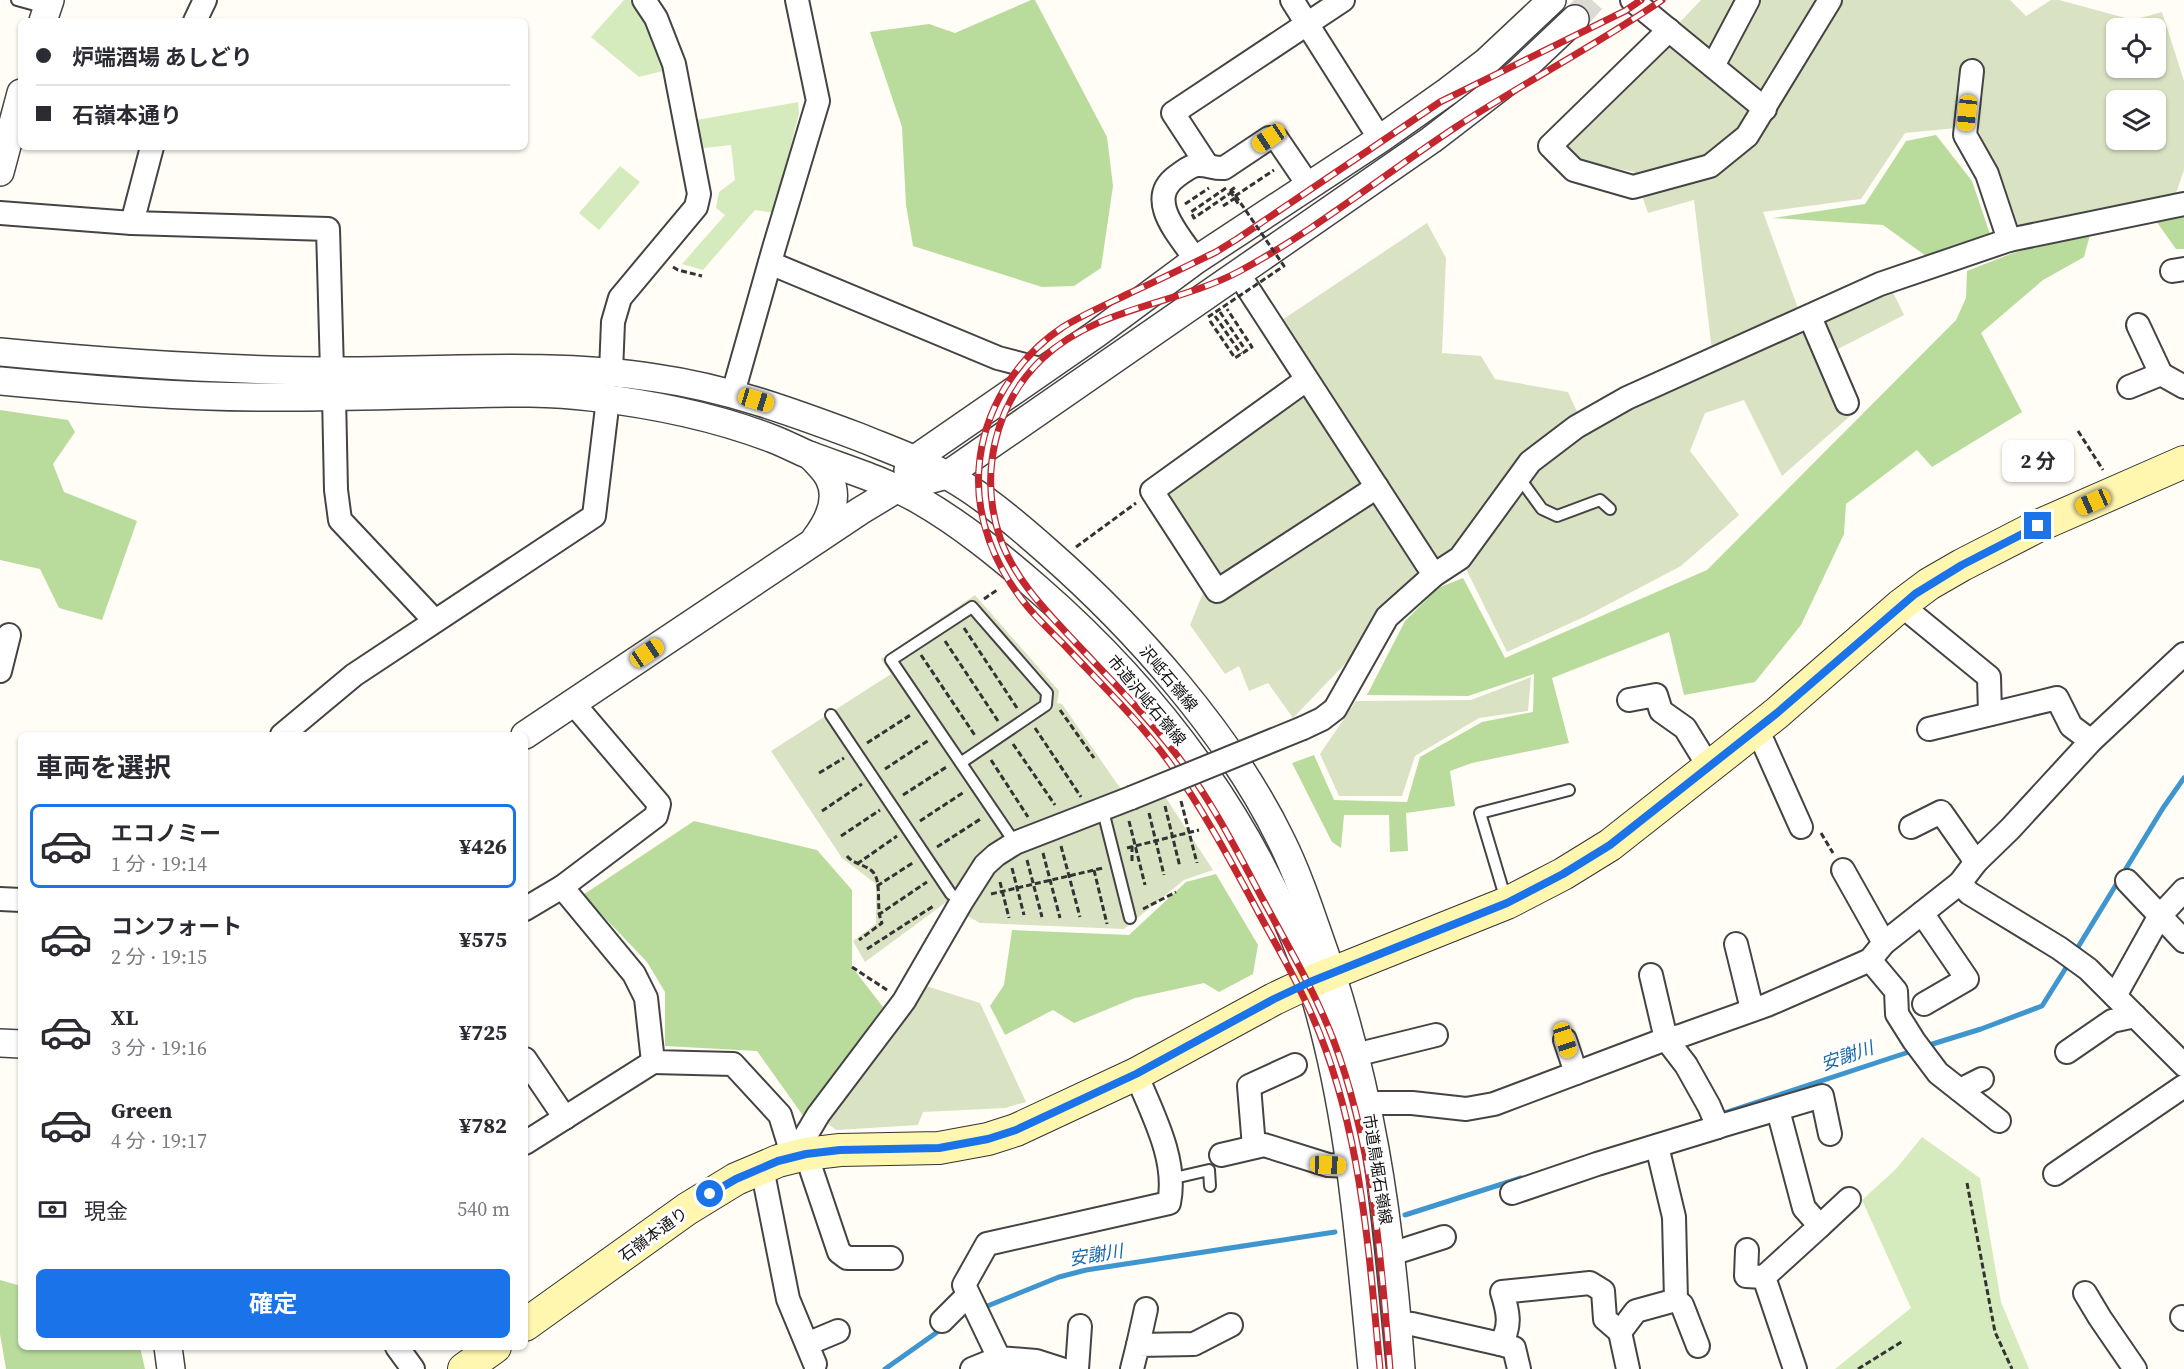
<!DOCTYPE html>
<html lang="ja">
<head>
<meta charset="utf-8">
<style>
  :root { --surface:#fff; --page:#f7f7f7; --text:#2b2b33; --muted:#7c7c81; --line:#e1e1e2; --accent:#1a73e8 }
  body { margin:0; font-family:"Source Serif 4","Noto Sans JP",serif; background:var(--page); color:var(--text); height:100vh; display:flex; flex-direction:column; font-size:22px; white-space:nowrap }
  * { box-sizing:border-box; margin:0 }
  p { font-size:20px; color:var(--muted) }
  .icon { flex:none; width:33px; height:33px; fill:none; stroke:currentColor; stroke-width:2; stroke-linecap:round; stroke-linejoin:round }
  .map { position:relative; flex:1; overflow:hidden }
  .drawer { position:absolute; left:18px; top:732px; width:510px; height:618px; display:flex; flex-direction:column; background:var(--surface); border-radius:9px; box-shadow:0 2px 4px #0004 }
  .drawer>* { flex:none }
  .banner { position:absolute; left:18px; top:18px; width:510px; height:132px; border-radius:9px; box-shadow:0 2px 4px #0004; display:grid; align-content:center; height:132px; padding:0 18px; background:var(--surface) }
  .controls { position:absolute; left:2106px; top:18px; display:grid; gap:12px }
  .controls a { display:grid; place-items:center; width:60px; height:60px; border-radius:9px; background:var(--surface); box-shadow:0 2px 4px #0004; font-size:30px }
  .end { position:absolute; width:27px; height:27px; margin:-14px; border:8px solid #1a73e8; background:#fff; box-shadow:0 0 0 3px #fff }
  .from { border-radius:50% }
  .bubble { position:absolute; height:42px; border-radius:9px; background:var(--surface); box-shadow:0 2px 4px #0004; font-size:20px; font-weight:700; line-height:42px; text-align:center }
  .car { position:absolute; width:18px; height:36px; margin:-18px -9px; border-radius:8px; box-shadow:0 0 4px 2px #0007; background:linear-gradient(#f5c518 24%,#345 0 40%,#f5c518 0 76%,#345 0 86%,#f5c518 0) }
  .banner b { display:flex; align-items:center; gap:21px; height:57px; font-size:22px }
  .banner b+b { border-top:2px solid var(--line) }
  .banner i { width:15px; height:15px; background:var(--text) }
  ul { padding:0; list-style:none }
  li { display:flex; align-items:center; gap:18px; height:84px; margin:0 12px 9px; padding:0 6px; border:3px solid transparent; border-radius:9px }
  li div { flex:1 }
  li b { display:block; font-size:22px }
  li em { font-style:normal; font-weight:700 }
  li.active { border-color:var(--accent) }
  li>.icon { width:54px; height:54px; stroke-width:1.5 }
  h2 { padding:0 18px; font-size:27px; line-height:72px }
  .pay { display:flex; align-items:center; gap:15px; height:66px; padding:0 18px; font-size:22px }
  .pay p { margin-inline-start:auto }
  .cta { display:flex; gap:12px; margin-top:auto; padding:12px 18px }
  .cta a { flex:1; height:69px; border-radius:9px; background:var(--accent); color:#fff; font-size:24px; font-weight:700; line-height:69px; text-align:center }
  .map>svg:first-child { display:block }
  .green { fill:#d5ebbd }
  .forest { fill:#b9dc9c }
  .cemetery { fill:#d9e3c4; fill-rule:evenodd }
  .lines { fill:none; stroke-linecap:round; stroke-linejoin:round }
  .stream { stroke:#3f96cf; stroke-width:5 }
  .tertiary-tunnel { stroke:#dbdad3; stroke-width:27; stroke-dasharray:27 14; stroke-linecap:butt }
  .service-casing { stroke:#444; stroke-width:14 }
  .minor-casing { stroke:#444; stroke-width:26 }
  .tertiary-casing { stroke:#444; stroke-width:30 }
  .secondary-casing { stroke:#333; stroke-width:34 }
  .path { stroke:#333; stroke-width:3; stroke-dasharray:6 3; stroke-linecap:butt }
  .service { stroke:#fff; stroke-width:10 }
  .minor { stroke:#fff; stroke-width:22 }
  .tertiary { stroke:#fff; stroke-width:27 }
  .secondary { stroke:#fff6b0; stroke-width:32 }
  .rail-casing { stroke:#c4262e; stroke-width:7 }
  .rail { stroke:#fff; stroke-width:4.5; stroke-dasharray:14; stroke-linecap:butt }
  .minor-bridge-casing { stroke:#444; stroke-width:26; stroke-linecap:butt }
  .path-bridge { stroke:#333; stroke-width:3; stroke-dasharray:6 3; stroke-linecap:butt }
  .minor-bridge { stroke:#fff; stroke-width:22 }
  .route { stroke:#1a73e8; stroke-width:8 }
  .labels { text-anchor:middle; stroke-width:6; stroke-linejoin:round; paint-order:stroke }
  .street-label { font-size:16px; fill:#111; stroke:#fff }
  .water-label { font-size:18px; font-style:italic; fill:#1768a6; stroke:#fff }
</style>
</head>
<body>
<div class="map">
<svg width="2184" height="1369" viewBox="0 0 2184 1369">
  <rect width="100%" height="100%" fill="#fffdf5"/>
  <g class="green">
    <polygon points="624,0 630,0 649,24 667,70 639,77 591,37"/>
    <polygon points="798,102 799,113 774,213 755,210 703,270 682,264 725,215 716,208 719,192 735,180 731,145 695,149 691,121"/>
    <polygon points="620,166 640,182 599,230 579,213"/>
    <polygon points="1922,1137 1980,1178 2001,1302 2029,1369 1835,1369 1911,1308 1862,1200 1896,1169"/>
  </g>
  <g class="forest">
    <polygon points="1031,0 1035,0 1107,137 1113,186 1101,268 1074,286 1042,287 913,246 906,205 902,127 870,32 929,24 955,33"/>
    <polygon points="1936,135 1972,181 1991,237 1926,256 1883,225 1773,218 1865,204 1906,141"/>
    <polygon points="2184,213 2184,249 2176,249 2156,221"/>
    <polygon points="2090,235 2084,257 2043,280 1981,333 2022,412 1932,467 1917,450 1846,504 1844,534 1801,625 1755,682 1684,695 1669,632 1552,678 1569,743 1472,763 1450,771 1455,806 1406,813 1408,851 1390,852 1389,815 1344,815 1341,848 1332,842 1292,763 1314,755 1334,800 1407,802 1420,757 1482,722 1533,712 1534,674 1468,696 1367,695 1405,621 1438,588 1463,578 1505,658 1707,570 1956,320 1966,298 1967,271 2013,253"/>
    <polygon points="0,410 68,420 75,432 53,464 64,492 137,521 102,620 59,608 40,569 0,560"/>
    <polygon points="694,821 817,850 852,890 852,967 883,1007 804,1117 757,1051 665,1046 665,992 647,962 583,895"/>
    <polygon points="1216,874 1258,945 1253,974 1219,992 1204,983 1135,998 1074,1023 1053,1010 1005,1035 990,1006 1004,985 1012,930 1129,935 1186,882"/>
    <polygon points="0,1280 21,1286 21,1347 140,1347 145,1369 6,1369 0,1334"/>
  </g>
  <g class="cemetery">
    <path d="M 1701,0 L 2010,0 L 2026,16 L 2051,0 L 2059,0 L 2133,20 L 2162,12 L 2184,81 L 2184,170 L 2175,196 L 2016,228 L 1977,126 L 1905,133 L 1861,199 L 1763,212 L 1806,330 L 1891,288 L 1904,315 L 1838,349 L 1857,410 L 1782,476 L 1744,400 L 1705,413 L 1690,451 L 1739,515 L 1681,566 L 1586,616 L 1507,652 L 1466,569 L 1423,583 L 1293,718 L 1268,683 L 1249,691 L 1239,666 L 1225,674 L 1190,625 L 1205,588 L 1143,498 L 1315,382 L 1276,324 L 1427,223 L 1446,258 L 1442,353 L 1481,356 L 1495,379 L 1568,392 L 1580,418 L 1712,351 L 1694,200 L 1648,213 L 1634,172 L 1570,159 L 1564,143 ZM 2116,28 L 2156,28 L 2156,68 L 2116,68 ZM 2116,100 L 2156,100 L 2156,140 L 2116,140 Z"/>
    <polygon points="975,595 1059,691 1057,703 1062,704 1134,808 1164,795 1213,870 1184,880 1124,929 980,923 945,903 865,962 853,941 876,924 876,884 842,858 771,751 891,674 881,659"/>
    <polygon points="1531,677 1528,711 1479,718 1415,756 1402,796 1339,796 1320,754 1356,701 1471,700"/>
    <polygon points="926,986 980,1003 1026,1102 1005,1108 923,1112 918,1125 836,1130 827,1123"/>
  </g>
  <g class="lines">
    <g class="stream">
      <polyline points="2075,952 2163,808 2184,778"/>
      <polyline points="1926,1046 1981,1029 2042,1006 2069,963"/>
      <polyline points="1718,1115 1915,1050"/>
      <polyline points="1405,1215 1521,1178"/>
      <polyline points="980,1309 1059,1277 1086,1270 1335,1232"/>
      <polyline points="885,1369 943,1328"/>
    </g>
    <polyline class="tertiary-tunnel" points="1575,19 1592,0"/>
    <g class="service-casing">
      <g id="service">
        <polyline points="17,0 46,8"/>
        <polyline points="1518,476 1542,509 1557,516 1600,500 1610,509"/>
        <polyline points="831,715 951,894 962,901"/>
        <polyline points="962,762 1046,705 1047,693 972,607 891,660 1015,843"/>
        <polyline points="1099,811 1105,819 1130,918"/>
        <polyline points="1506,900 1480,813 1569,790"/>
        <polyline points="1170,1179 1209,1170 1210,1186"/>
      </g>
    </g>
    <g class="minor-casing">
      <g id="minor">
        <polyline points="1292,0 1380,139"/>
        <polyline points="1632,0 1765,109"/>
        <polyline points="195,21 205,0"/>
        <polyline points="1669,30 1550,146 1574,170 1633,187 1710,166 1747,136 1830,0"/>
        <polyline points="1713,66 1748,0"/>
        <polyline points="1972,71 1965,135 1987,174 2009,240"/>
        <polyline points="1207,165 1173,113 1343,0"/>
        <polyline points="0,213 132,223 152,147"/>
        <polyline points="132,223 328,229 332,371"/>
        <path d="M 1196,260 C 1180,236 1144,200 1177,176 C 1183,172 1189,166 1197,165 C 1207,164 1214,169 1224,168 L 1269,138 L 1277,139 L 1309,186"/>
        <polyline points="770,263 998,358 1044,370"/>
        <polyline points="2172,271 2184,269"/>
        <polyline points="1238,273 1434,575"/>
        <polyline points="1810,317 1847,403"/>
        <polyline points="2138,325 2161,374"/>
        <polyline points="611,372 613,322 620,298 696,207 699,194 674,64 656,18 644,0"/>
        <polyline points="1306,380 1152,491 1217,591 1377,487"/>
        <polyline points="2129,387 2161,374 2184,387"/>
        <polyline points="733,393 774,248 818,101 797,0"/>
        <polyline points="334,396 336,490 340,520 434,620"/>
        <polyline points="1901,605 1989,677 1990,714"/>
        <polyline points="0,671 9,635"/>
        <polyline points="1629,700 1656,695 1661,711 1685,728 1709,767"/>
        <polyline points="573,703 659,804 656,816 562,887 634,974 646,998 653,1062 733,1064 780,1115 793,1157"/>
        <polyline points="1303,728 1322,719 1335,709 1387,617 1434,575 1460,558 1530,462 1576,427 1627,398 1880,284 2009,240 2184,204"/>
        <polyline points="1929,729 2057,698 2071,726 2091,741"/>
        <polyline points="282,735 354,675 594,516 608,399"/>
        <polyline points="1763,742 1801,827"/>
        <polyline points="1911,827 1941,812 1976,862"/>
        <polyline points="1843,870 1884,943"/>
        <polyline points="2127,881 2184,941"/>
        <polyline points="1960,883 1969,893 2059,948 2088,969 2184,1065"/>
        <polyline points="0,899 21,900"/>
        <polyline points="525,909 562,887"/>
        <polyline points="1922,913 1967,979 1924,1004"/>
        <polyline points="1736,944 1752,1009"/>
        <polyline points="1870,960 1896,991 1897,1014 1914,1041 1938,1073 1999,1121"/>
        <polyline points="2115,996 2159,917 2184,890"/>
        <polyline points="1565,1040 1576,1073"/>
        <polyline points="2067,1052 2112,1021 2135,1016"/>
        <polyline points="1355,1055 1436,1035"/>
        <polyline points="525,1059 565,1118"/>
        <polyline points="1960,1090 1982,1079"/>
        <polyline points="1368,1103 1412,1103 1466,1109 1494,1104 1666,1039 1680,1036 1767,1005 1861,964 1870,960 1884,943 1960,883 1976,862 2010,829 2091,741 2184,654"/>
        <polyline points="1778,1110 1804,1208 1820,1226 1764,1277 1795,1369"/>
        <polyline points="1717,1127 1822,1096 1830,1134"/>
        <polyline points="525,1143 653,1062"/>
        <polyline points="1254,1147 1249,1086 1295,1065"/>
        <polyline points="806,1154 839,1252 847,1258 891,1258"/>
        <polyline points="1221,1155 1264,1145 1328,1165 1350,1166"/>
        <polyline points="793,1157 818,1115 904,1001 962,901 985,865 996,855 1015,843 1131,798"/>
        <polyline points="762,1168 788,1299 815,1364"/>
        <polyline points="2055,1174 2184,1086"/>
        <polyline points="1512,1193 1597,1164 1718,1127 1709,1106 1686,1065 1666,1039 1651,975"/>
        <polyline points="1820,1226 1849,1199"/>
        <polyline points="1747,1250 1746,1276 1764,1277"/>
        <polyline points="1391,1254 1444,1237"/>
        <polyline points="2085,1293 2100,1318 2135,1369"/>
        <polyline points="1676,1300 1682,1305 1698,1346"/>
        <polyline points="2182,1317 2184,1319"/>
        <polyline points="942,1321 968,1295"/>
        <path d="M 1397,1323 L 1412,1324 L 1500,1344 C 1512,1327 1508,1311 1502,1292 L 1590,1283 L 1603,1291 L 1605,1319 L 1620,1332"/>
        <polyline points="807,1344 838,1331"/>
        <polyline points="1500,1344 1514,1348 1519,1369"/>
        <polyline points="1138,1345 1146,1309"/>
        <polyline points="397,1347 413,1369"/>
        <polyline points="972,1369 999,1358"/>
        <path d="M 1061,1369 L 1036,1361 L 999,1358 L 964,1285 L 987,1244 L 1169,1203 C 1178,1160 1152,1113 1136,1074"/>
        <polyline points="1077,1369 1080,1326"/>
        <polyline points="1132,1369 1138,1345 1194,1344 1231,1325"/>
        <polyline points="1628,1369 1620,1332 1636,1311 1676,1300 1674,1217 1657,1146"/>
      </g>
    </g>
    <g class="tertiary-casing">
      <g id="tertiary">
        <polyline points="43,21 50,0"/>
        <polyline points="0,172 21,93"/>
        <path d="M 0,352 C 114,363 228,371 343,371 C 446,371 553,362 656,378 C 727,388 792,412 859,437 C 893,451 928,463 960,483 C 991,502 1020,527 1047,551 C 1135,628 1230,735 1281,840 C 1296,870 1307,902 1318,934 C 1370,1079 1390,1216 1401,1369"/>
        <path d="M 0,381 C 95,390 190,398 285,397 C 341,397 397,395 453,394 C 499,393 546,391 591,397 C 652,404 716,417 773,439 C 786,444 797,450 809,455 C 846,469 884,480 919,500 C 961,524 1000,556 1037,588 C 1158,693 1259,827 1310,980 C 1350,1105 1359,1239 1372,1369"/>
        <path d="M 811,456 C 816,462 825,470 829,478 C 840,499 828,522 815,539"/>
        <polyline points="908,470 915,459 1096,334 1196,260 1380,139 1448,91 1486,62 1552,0"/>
        <polyline points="525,735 860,511 898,488 947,475 1431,140 1517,74 1575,19"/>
        <polyline points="0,1043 21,1044"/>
        <polyline points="168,1347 171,1369"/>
      </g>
    </g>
    <g class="secondary-casing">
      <g id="secondary">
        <polyline points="525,1325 687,1209 736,1179 762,1168 778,1161 806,1154 840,1150 939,1148 988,1139 1016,1130 1136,1074 1274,999 1310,982 1507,903 1563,874 1610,845 1723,756 1777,713 1901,605 1929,584 1962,565 2038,526 2184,462"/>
        <polyline points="464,1369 495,1347"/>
      </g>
    </g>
    <g class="path">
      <polyline points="1226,188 1191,212 1194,218 1229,194"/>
      <polyline points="1230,191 1237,186"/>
      <polyline points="1230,191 1239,205"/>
      <polyline points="1235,196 1274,170"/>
      <polyline points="1185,204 1209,188"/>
      <polyline points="1223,206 1235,198"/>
      <polyline points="673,267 678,270 702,276"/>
      <polyline points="1220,312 1246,351"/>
      <polyline points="1215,316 1241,354"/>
      <polyline points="1210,321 1235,358 1252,347 1227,309"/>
      <polyline points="2078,431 2103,470"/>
      <polyline points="1076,547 1136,503"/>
      <polyline points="984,599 997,590"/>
      <polyline points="964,628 1017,708"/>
      <polyline points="945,641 998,721"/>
      <polyline points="921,655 976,737"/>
      <polyline points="1060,710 1094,758"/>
      <polyline points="1035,728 1081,797"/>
      <polyline points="867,743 912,714"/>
      <polyline points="1013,744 1055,805"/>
      <polyline points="991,760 1028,817"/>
      <polyline points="885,769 929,740"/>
      <polyline points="819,773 844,758"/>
      <polyline points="903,795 948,766"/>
      <polyline points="1181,801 1197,863"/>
      <polyline points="1165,806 1180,867"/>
      <polyline points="822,811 862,784"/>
      <polyline points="1149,813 1164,875"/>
      <polyline points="920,821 964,792"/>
      <polyline points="1129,821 1145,885"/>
      <polyline points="1821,833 1833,853"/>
      <polyline points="841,836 880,810"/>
      <polyline points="1061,846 1080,917"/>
      <polyline points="1132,846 1132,861"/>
      <polyline points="937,847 982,818"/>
      <polyline points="1127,848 1199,830"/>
      <polyline points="1043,853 1060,918"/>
      <path d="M 847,856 C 853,864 864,864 872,871 C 883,881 875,908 882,923 L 859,940"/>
      <polyline points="1027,860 1042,917"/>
      <polyline points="857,864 897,836"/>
      <polyline points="1012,868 1024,915"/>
      <polyline points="1094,870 1107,924"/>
      <polyline points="1000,882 1009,918"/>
      <polyline points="877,886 914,862"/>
      <polyline points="991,894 1103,868"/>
      <polyline points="1143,909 1176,892"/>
      <polyline points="878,915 927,882"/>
      <polyline points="867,949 935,905"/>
      <polyline points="852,967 887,990"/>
      <polyline points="1967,1183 1995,1332 2012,1369"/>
      <polyline points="1858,1369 1903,1341"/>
    </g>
    <use href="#service" class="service"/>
    <use href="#minor" class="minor"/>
    <use href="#tertiary" class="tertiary"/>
    <use href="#secondary" class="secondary"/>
    <g class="rail-casing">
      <g id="rail">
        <path d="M 1380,1369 C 1368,1241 1360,1109 1301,992 C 1287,963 1271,936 1256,908 C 1229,858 1202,808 1169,762 C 1140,722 1103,686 1069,650 C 1055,635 1040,622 1027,606 C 995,567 975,518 979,468 C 983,411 1016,358 1063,327 C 1084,314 1108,304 1130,293 C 1159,280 1187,266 1216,252 L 1237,239 L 1440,102 L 1625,11 L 1641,0"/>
        <path d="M 1390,1369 C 1381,1257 1373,1145 1333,1039 C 1314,990 1287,944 1262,898 C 1236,849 1210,798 1176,754 C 1145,714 1110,679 1076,643 C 1046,611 1015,580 1000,538 C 979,475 994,404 1043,358 C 1098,307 1175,305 1238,272 C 1315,231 1383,175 1456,127 C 1523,83 1595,46 1662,0"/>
      </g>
    </g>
    <use href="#rail" class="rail"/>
    <g class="minor-bridge-casing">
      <polyline id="minor-bridge" points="1131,798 1303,728"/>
    </g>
    <polyline class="path-bridge" points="1208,317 1284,266 1233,192 1229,194"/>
    <use href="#minor-bridge" class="minor-bridge"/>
  </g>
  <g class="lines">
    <polyline class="route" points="710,1194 736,1179 778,1161 806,1154 840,1150 939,1148 988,1139 1016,1130 1136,1074 1274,999 1310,982 1507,903 1563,874 1610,845 1777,713 1915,594 1962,565 2038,526"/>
  </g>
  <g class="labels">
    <g class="street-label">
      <text transform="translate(1169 678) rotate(50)" y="6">沢岻石嶺線</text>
      <text transform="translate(1147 700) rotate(50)" y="6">市道沢岻石嶺線</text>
      <text transform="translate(1378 1169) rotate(81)" y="6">市道鳥堀石嶺線</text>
      <text transform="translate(653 1234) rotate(-36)" y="6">石嶺本通り</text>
    </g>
    <g class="water-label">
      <text transform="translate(1847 1056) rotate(-19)" y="6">安謝川</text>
      <text transform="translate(1096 1255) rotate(-9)" y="6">安謝川</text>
    </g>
  </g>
</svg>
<div class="controls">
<a><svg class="icon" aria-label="locate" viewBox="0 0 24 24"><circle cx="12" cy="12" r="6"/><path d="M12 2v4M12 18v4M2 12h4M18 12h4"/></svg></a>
<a><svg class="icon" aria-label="layers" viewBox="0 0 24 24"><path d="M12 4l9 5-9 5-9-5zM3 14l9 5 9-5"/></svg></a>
</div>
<i class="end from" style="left:710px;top:1194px"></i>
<i class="end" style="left:2038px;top:526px"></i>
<div class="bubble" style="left:2002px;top:440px;width:72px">2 分</div>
<i class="car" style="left:1967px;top:113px;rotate:186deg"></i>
<i class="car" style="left:1269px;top:138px;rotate:236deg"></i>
<i class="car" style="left:756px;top:400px;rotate:107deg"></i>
<i class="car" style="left:2093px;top:502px;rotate:246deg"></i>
<i class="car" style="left:647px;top:653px;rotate:56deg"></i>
<i class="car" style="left:1565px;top:1040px;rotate:162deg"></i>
<i class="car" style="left:1328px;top:1165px;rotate:92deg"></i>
<div class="banner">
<b><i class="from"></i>炉端酒場 あしどり</b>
<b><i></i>石嶺本通り</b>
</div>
<section class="drawer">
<h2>車両を選択</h2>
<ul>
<li class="active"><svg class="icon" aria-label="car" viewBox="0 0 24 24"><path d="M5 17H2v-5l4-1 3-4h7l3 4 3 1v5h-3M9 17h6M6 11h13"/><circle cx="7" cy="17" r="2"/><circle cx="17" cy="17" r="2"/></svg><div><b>エコノミー</b><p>1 分 · 19:14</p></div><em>¥426</em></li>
<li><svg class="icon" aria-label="car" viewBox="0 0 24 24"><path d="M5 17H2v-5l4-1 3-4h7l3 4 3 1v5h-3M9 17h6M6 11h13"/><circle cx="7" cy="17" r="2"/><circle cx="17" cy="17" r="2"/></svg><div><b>コンフォート</b><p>2 分 · 19:15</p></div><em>¥575</em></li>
<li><svg class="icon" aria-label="car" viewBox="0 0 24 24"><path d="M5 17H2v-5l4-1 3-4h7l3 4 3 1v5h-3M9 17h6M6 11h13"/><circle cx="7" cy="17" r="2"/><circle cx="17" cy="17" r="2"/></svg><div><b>XL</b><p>3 分 · 19:16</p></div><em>¥725</em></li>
<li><svg class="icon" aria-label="car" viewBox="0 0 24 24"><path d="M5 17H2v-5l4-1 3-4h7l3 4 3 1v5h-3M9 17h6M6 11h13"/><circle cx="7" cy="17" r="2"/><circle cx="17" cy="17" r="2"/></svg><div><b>Green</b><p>4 分 · 19:17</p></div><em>¥782</em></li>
</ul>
<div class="pay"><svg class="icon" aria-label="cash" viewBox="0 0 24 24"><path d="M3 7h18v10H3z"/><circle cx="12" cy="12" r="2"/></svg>現金<p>540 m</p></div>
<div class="cta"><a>確定</a></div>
</section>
</div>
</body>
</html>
